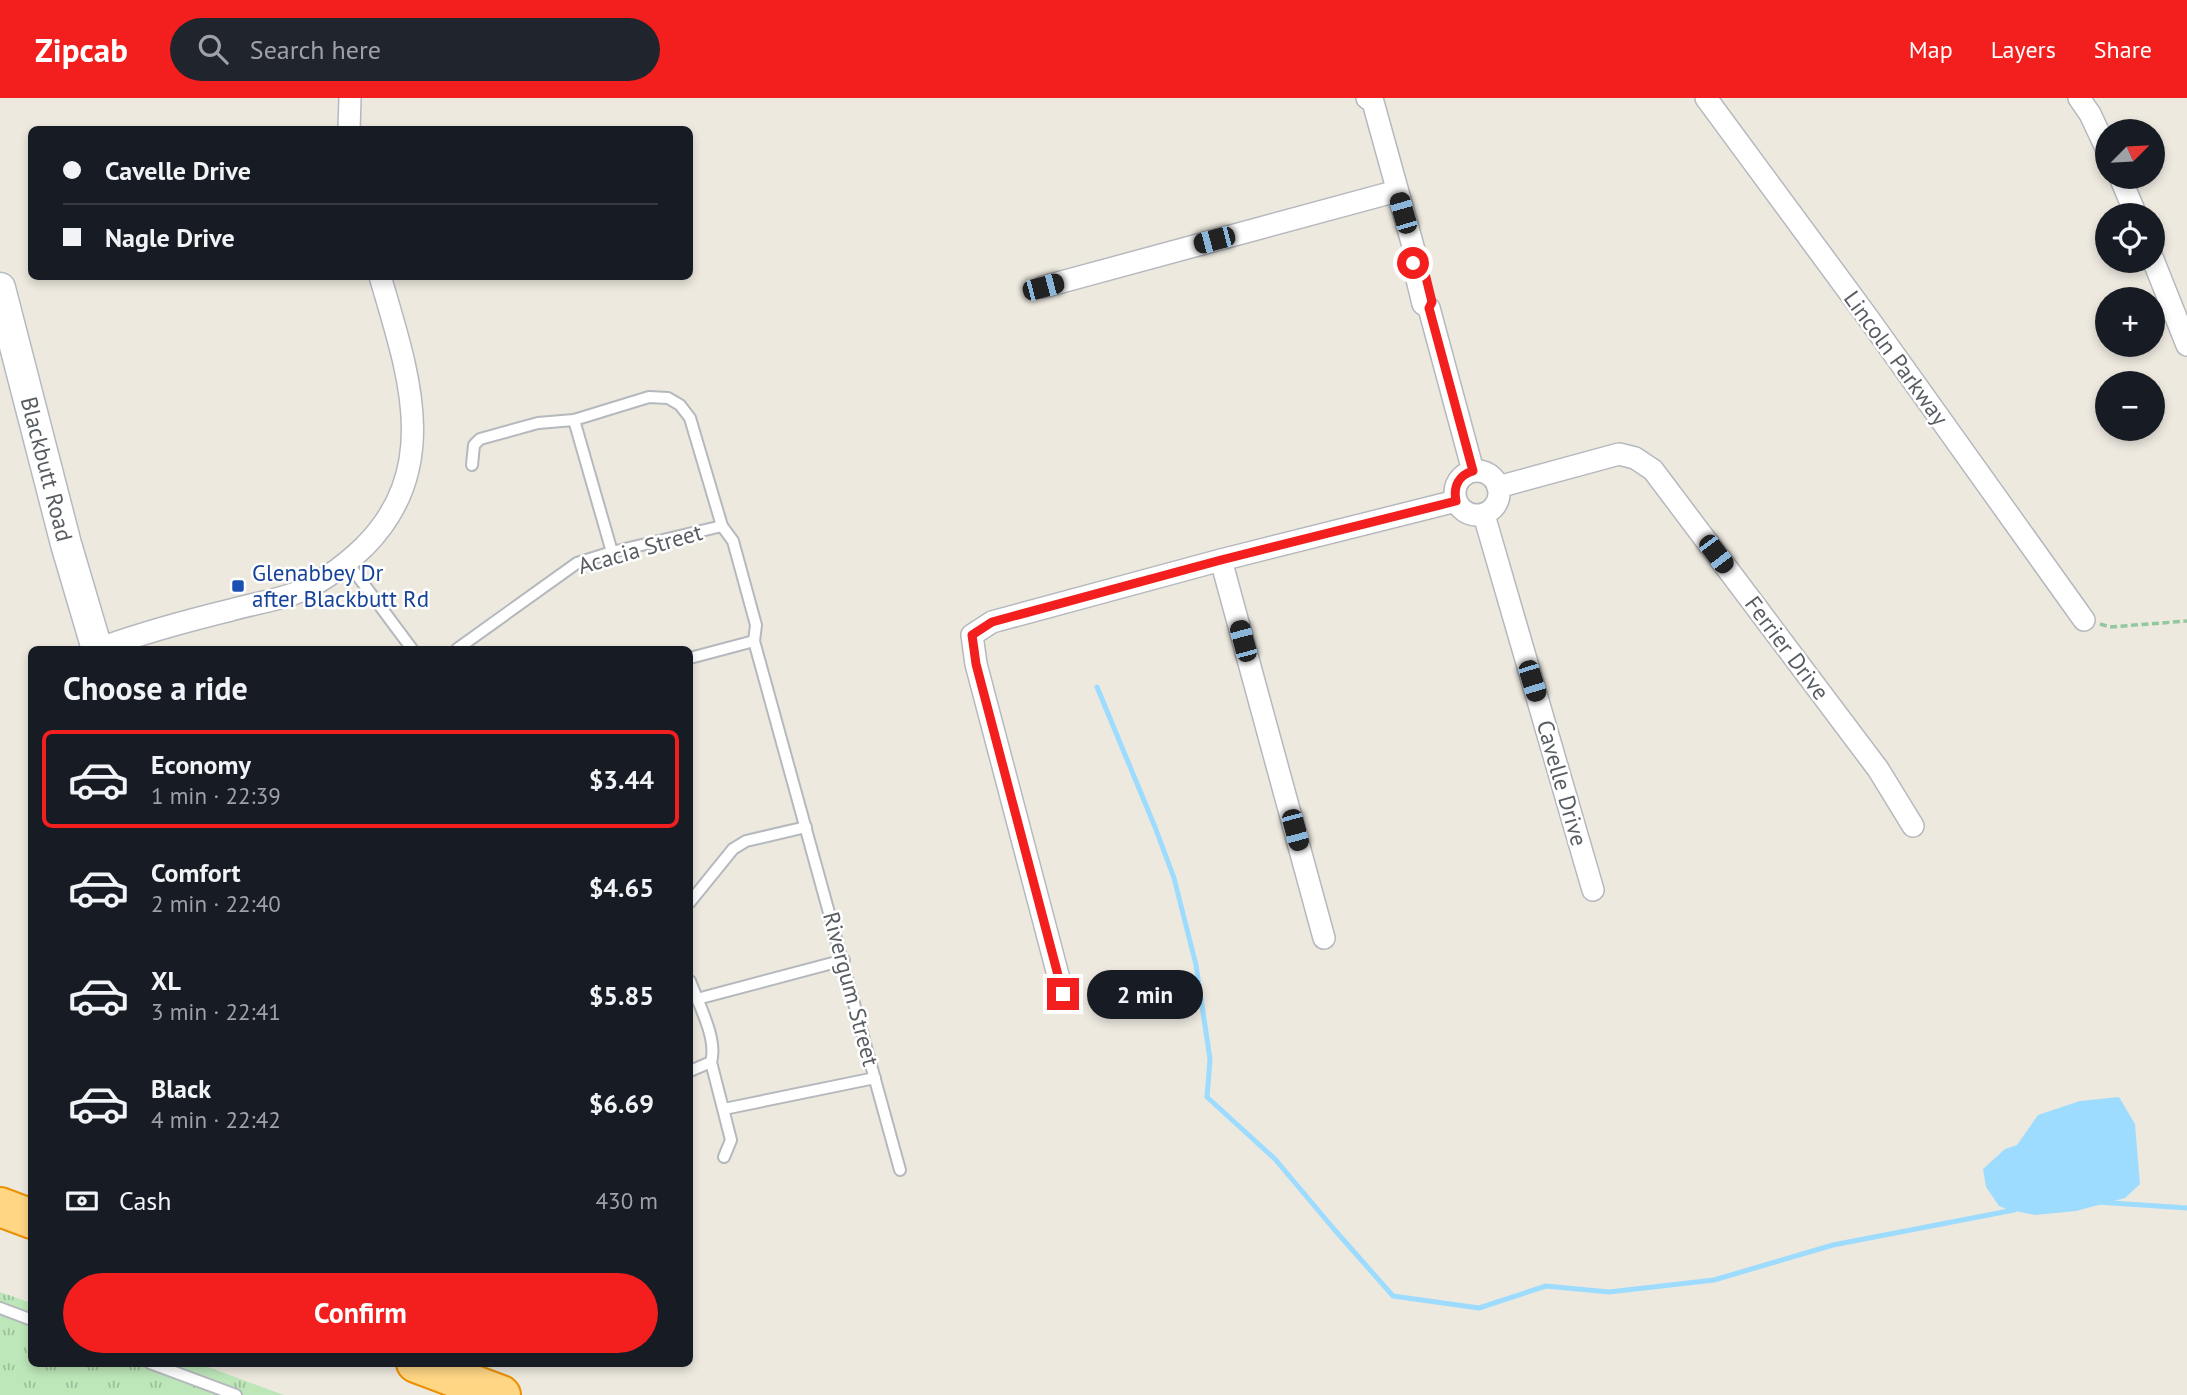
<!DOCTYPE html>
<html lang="en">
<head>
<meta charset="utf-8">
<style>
  :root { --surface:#171b24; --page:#20242c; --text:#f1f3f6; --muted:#9ea1a6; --line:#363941; --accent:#f31f1e }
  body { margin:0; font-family:"PT Sans",sans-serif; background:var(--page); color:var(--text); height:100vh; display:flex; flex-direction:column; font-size:26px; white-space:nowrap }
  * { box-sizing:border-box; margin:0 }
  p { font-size:23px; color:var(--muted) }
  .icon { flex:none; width:38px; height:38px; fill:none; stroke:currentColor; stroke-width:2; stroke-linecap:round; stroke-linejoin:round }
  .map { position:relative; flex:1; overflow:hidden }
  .details { position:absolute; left:28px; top:548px; width:665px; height:721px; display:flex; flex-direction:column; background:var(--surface); border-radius:10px; box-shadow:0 4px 10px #0003 }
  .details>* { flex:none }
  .guide { position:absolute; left:28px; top:28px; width:665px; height:154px; border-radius:10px; box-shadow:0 4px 10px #0003; display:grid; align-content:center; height:154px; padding:0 35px; background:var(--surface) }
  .needle { width:46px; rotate:66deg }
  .fabs { position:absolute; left:2095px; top:21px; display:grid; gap:14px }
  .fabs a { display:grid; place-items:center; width:70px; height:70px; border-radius:50%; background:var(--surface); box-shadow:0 4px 10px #0003; font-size:35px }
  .end { position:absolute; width:32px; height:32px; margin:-16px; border:9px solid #f31f1e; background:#fff; box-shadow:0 0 0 4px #fff }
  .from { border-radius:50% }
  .bubble { position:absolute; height:49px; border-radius:24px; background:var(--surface); box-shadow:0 4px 10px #0003; font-size:23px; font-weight:600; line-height:49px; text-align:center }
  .car { position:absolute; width:21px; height:42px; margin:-21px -10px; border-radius:9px; box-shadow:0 0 5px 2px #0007; background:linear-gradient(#222 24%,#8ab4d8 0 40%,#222 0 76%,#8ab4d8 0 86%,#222 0) }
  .guide b { display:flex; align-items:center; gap:24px; height:66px; font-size:26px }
  .guide b+b { border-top:2px solid var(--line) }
  .guide i { width:18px; height:18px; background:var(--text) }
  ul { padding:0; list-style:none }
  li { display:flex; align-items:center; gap:21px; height:98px; margin:0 14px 10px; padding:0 21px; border:4px solid transparent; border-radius:10px }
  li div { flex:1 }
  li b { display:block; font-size:26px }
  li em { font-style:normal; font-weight:600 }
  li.active { border-color:var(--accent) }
  li>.icon { width:63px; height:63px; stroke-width:1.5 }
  h2 { padding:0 35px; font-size:32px; line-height:84px }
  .pay { display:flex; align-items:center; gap:18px; height:77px; padding:0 35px; font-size:26px }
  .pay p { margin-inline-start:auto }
  .button { display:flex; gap:14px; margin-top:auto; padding:14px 35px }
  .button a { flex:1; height:80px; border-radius:42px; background:var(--accent); color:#fff; font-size:28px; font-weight:600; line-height:80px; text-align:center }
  header { display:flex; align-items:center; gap:42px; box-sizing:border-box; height:98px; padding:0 35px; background:var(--accent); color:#fff }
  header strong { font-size:33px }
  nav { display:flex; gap:38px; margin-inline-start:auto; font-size:24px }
  .search { width:490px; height:63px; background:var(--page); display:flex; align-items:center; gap:18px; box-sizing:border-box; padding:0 24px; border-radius:38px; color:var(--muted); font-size:26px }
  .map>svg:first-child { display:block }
  .park { fill:url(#park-tufts) }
  .water { fill:#9ddcff }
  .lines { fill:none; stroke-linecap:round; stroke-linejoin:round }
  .stream { stroke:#9ddcff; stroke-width:5 }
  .lane-casing { stroke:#b5b9bd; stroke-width:14 }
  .street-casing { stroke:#b5b9bd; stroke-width:24 }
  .secondary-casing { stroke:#b5bac0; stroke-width:33 }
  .highway-casing { stroke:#ec9000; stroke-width:42 }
  .path { stroke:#92c89d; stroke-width:3.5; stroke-dasharray:7 3.5; stroke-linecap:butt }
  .lane { stroke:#fff; stroke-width:10 }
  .street { stroke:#fff; stroke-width:21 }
  .secondary { stroke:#fff; stroke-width:30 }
  .highway { stroke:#ffd684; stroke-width:38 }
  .route { stroke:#f31f1e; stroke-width:9 }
  .transit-dot { fill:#1a4fb4; stroke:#fff; stroke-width:2.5 }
  .labels { text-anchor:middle; stroke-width:5; stroke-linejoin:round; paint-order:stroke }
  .street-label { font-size:23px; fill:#585d62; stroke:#fff }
  .transit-label { font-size:23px; fill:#164399; stroke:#fff; text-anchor:start }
</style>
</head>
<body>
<header>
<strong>Zipcab</strong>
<div class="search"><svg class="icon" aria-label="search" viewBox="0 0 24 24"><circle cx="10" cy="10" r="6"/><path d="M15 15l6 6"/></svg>Search here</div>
<nav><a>Map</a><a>Layers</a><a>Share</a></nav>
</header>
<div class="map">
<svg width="2187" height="1297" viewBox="0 0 2187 1297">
  <defs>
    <pattern id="park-tufts" width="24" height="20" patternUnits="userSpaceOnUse" patternTransform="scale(1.75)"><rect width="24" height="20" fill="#bde7b9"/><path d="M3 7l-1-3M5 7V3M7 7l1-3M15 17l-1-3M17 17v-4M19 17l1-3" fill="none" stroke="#9cbe9a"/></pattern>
  </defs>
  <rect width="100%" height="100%" fill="#ede9df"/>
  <polygon class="park" points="0,1194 31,1205 32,1265 197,1265 284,1297 0,1297"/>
  <polygon class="water" points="2119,999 2135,1026 2140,1086 2125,1100 2076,1113 2035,1117 2009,1112 1999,1108 1986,1089 1983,1071 2005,1051 2017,1047 2038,1017 2080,1003"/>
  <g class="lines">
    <g class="stream">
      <polyline points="1097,589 1155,729 1174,780 1196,867 1210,961 1207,999 1275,1061 1333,1130 1393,1198 1479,1210 1546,1188 1609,1194 1714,1182 1833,1147 2014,1112"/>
      <polyline points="2097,1104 2187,1110"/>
    </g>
    <g class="lane-casing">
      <g id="lane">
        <polyline points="574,322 612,454"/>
        <polyline points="472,367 474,347 480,341 538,325 574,322 649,299 668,300 680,307 690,320 722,428 733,443 756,527 754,543 900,1072"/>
        <polyline points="348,465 412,551"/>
        <polyline points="457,551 577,465 612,454 722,428"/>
        <polyline points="690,560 754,543"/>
        <polyline points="690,804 733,751 746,743 806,729"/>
        <path d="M 690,883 C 698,905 718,941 711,964 L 731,1042 L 724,1059"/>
        <polyline points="697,901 844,862"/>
        <polyline points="690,973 711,964"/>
        <polyline points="724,1011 875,980"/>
        <polyline points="0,1210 32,1222"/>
        <polyline points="150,1265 236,1297"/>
      </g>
    </g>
    <g class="street-casing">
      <g id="street">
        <polyline points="1367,0 1373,4 1416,159 1413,165 1423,206 1429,210 1473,373"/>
        <polyline points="1706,0 1866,217 2084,522"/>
        <polyline points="2079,0 2090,16 2107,52"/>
        <polyline points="349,32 350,0"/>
        <polyline points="2120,79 2136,117"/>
        <polyline points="2152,159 2187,247"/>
        <polyline points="1043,189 1397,93"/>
        <circle cx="1477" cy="395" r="22"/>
        <polyline points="1498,389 1619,356 1635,360 1653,372 1878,671 1913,728"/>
        <polyline points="1484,417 1593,792"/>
        <polyline points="1221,462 1324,840"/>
        <path d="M 98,551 C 142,535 186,523 231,512 C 252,506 273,503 293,496 C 321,486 343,469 364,449 C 444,369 407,272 380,178"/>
        <polyline points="1063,896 976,566 972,537 992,524 1221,462 1456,403"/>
      </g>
    </g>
    <g class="secondary-casing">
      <g id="secondary">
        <path id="s1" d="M 0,190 L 66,446 L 97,551"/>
      </g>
    </g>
    <g class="highway-casing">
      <g id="highway">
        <polyline points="0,1109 32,1121"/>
        <polyline points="416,1265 501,1297"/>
      </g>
    </g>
    <polyline class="path" points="2100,526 2110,529 2187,523"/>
    <use href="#lane" class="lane"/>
    <use href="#street" class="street"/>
    <use href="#secondary" class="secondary"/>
    <use href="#highway" class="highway"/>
  </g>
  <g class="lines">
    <path class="route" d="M 1063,896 L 976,566 L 972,537 L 992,524 L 1221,462 L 1456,403 C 1453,388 1459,377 1473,373 L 1429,210 L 1432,204 L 1422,163 L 1416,159 L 1413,165"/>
  </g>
  <rect class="transit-dot" x="231" y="481" width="14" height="14" rx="3.5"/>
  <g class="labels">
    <g class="street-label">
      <text transform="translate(1896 260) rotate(54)" y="8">Lincoln Parkway</text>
      <text dy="8" stroke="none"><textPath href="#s1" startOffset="187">Blackbutt Road</textPath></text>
      <text transform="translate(640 451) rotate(-16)" y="8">Acacia Street</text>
      <text transform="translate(1787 550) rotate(53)" y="8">Ferrier Drive</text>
      <text transform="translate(1562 685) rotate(74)" y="8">Cavelle Drive</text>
      <text transform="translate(851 891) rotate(75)" y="8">Rivergum Street</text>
    </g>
    <g class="transit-label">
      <text x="252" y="483">Glenabbey Dr<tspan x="252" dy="26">after Blackbutt Rd</tspan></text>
    </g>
  </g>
</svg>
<div class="fabs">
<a><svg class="needle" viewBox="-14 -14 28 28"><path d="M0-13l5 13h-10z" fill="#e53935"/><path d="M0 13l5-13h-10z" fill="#9ea1a6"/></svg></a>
<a><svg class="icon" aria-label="locate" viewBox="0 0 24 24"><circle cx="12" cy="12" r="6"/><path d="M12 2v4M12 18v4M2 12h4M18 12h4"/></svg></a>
<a>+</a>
<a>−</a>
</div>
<i class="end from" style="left:1413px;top:165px"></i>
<i class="end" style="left:1063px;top:896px"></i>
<div class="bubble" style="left:1087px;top:872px;width:116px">2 min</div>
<i class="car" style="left:1403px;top:115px;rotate:344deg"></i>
<i class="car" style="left:1214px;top:142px;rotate:255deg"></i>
<i class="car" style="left:1043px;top:189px;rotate:75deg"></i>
<i class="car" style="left:1716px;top:456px;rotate:143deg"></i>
<i class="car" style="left:1243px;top:543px;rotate:345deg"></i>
<i class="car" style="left:1532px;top:583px;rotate:163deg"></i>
<i class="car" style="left:1295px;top:732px;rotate:165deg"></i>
<div class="guide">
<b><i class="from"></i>Cavelle Drive</b>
<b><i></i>Nagle Drive</b>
</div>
<section class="details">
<h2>Choose a ride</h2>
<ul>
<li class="active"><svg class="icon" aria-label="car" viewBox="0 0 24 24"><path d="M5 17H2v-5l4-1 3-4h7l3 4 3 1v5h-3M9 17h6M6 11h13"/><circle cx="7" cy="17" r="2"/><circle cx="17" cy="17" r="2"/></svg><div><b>Economy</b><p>1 min · 22:39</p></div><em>$3.44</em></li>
<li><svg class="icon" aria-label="car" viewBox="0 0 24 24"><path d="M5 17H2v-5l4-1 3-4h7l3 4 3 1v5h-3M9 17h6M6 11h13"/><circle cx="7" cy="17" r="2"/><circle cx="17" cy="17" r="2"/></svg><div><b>Comfort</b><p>2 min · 22:40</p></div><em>$4.65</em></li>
<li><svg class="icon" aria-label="car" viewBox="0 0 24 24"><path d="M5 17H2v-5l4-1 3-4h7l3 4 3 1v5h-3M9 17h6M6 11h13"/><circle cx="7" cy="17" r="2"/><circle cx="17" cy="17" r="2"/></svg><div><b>XL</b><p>3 min · 22:41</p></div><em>$5.85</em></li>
<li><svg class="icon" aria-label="car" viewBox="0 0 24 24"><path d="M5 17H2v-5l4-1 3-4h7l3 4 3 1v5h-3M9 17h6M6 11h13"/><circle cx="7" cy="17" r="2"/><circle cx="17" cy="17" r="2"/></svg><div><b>Black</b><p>4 min · 22:42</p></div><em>$6.69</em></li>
</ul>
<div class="pay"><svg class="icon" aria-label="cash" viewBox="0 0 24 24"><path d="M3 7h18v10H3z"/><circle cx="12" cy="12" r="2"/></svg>Cash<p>430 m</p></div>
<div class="button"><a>Confirm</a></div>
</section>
</div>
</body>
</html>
